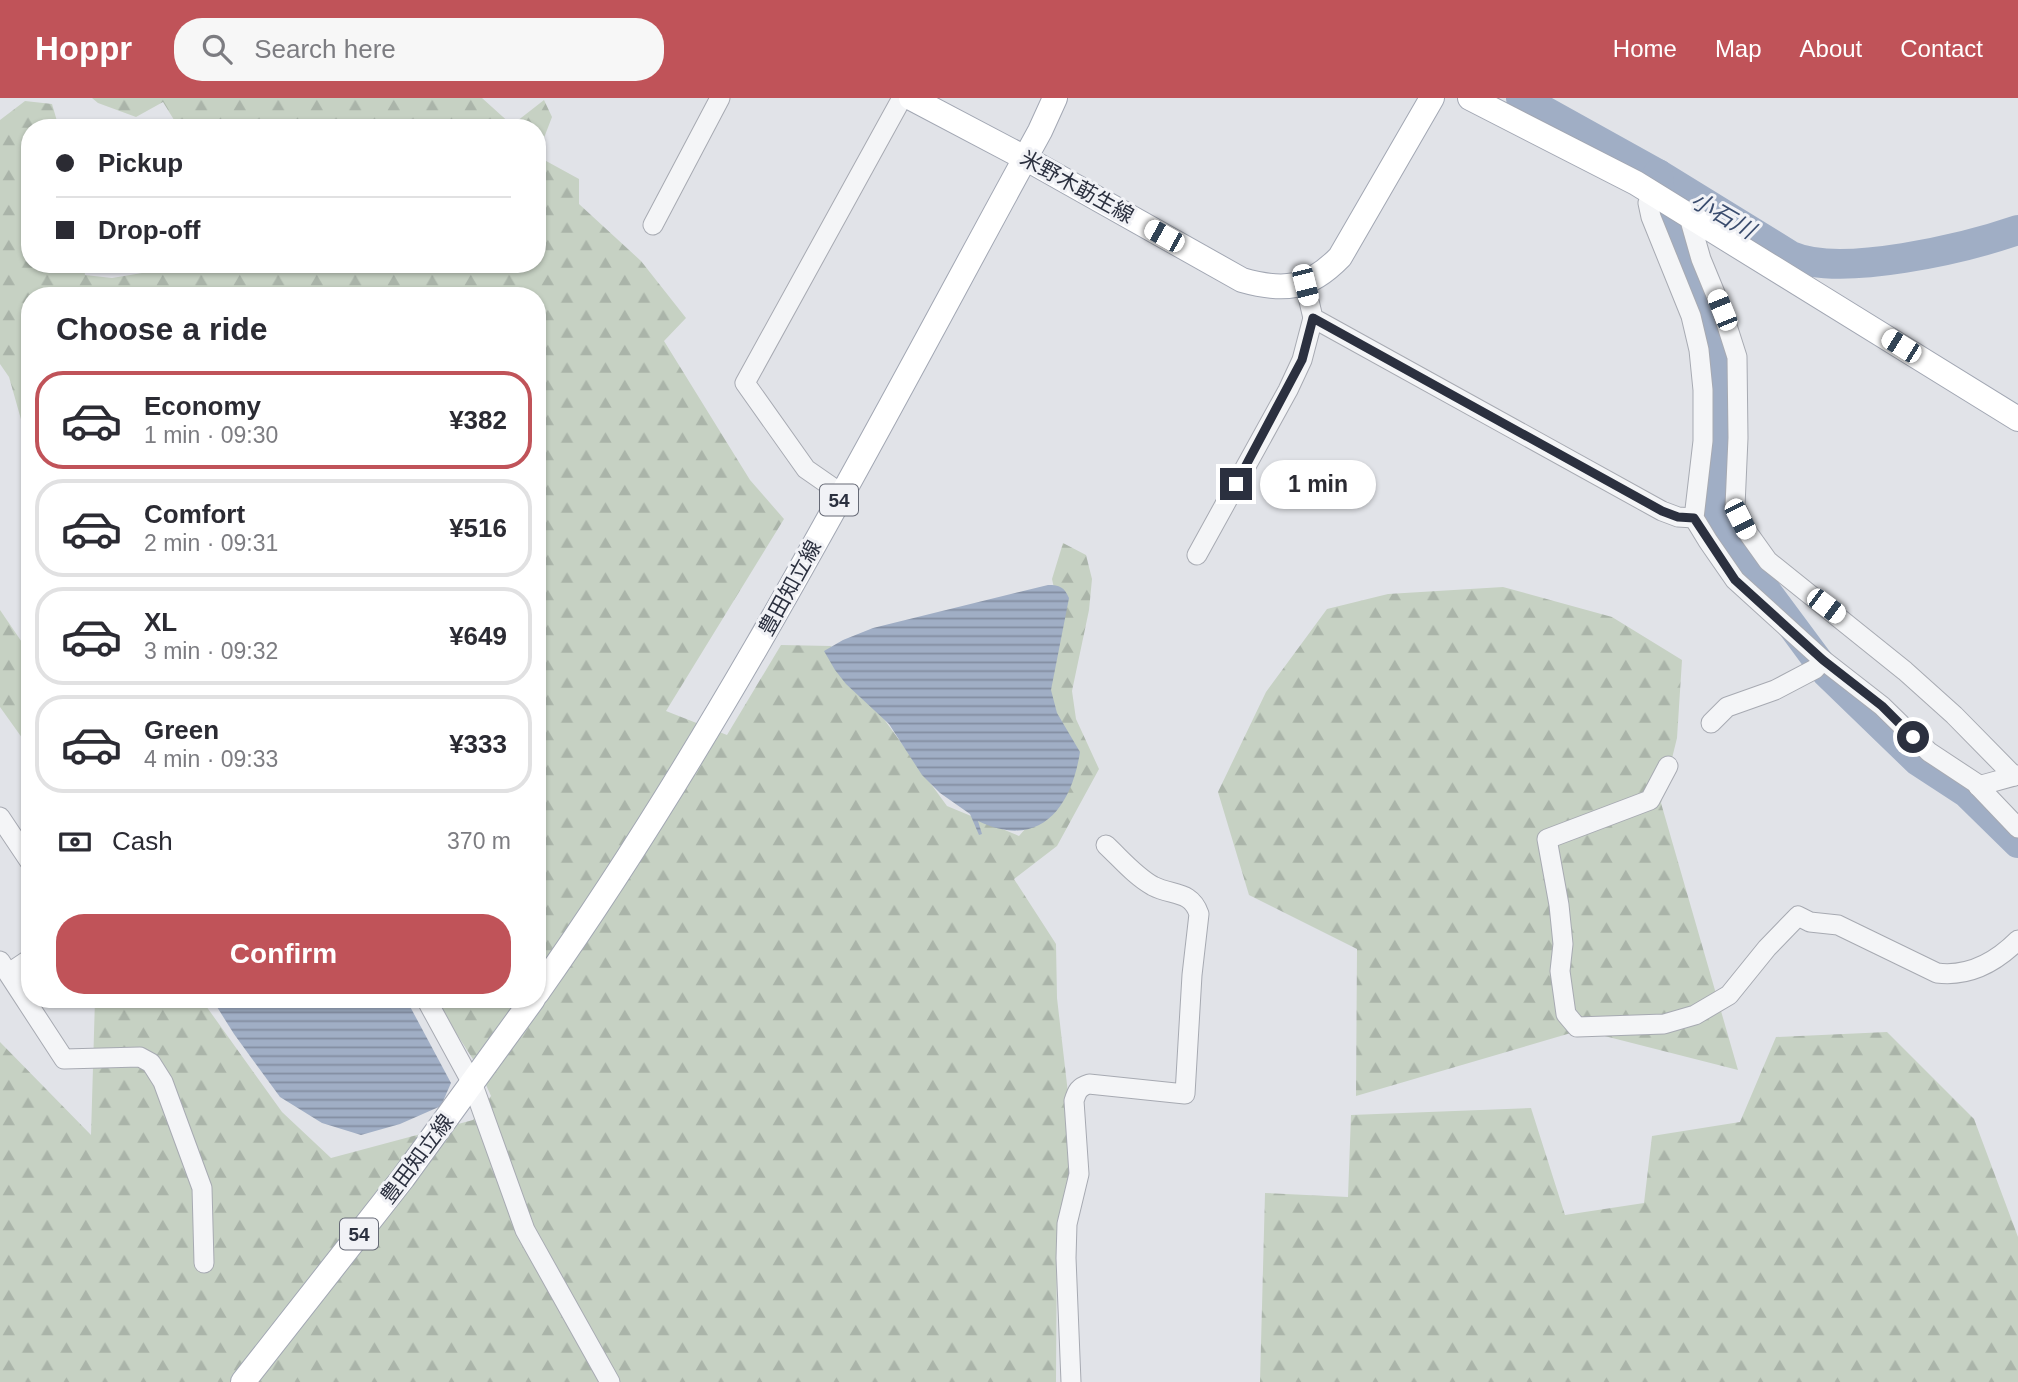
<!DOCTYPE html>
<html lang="en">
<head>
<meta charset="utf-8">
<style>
  :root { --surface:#fff; --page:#f7f7f7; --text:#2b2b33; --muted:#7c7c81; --line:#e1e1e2; --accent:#c05359 }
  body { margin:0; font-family:Helvetica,"Noto Sans JP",sans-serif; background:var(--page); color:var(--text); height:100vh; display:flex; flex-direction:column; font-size:26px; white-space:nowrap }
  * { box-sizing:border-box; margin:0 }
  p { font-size:23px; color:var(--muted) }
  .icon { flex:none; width:38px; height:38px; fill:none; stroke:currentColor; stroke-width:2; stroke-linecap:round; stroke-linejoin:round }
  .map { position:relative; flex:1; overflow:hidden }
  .sheet { position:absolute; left:21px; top:189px; width:525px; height:721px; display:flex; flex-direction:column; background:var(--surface); border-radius:28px; box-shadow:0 2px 5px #0004 }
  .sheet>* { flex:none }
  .hud { position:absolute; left:21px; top:21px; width:525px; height:154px; border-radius:28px; box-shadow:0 2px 5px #0004; display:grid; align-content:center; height:154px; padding:0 35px; background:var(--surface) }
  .end { position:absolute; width:32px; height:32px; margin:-16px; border:9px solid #2b303f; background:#fff; box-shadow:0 0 0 4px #fff }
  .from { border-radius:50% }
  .bubble { position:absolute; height:49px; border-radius:24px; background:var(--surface); box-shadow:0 2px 5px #0004; font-size:23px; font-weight:700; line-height:49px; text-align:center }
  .car { position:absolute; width:21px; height:42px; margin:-21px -10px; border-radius:9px; box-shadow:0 0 5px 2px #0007; background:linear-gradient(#fff 24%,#345 0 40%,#fff 0 76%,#345 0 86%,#fff 0) }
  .hud b { display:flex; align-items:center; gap:24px; height:66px; font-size:26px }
  .hud b+b { border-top:2px solid var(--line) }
  .hud i { width:18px; height:18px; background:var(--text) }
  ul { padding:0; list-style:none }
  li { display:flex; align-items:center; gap:21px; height:98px; margin:0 14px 10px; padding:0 21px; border:4px solid var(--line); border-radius:28px }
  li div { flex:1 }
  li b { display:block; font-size:26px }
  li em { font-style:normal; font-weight:700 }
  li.on { border-color:var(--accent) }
  li>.icon { width:63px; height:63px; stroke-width:1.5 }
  h2 { padding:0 35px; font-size:32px; line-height:84px }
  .pay { display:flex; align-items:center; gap:18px; height:77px; padding:0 35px; font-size:26px }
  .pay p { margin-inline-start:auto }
  .action { display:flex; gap:14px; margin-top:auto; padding:14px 35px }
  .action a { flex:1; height:80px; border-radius:28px; background:var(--accent); color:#fff; font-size:28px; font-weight:700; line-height:80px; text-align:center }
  header { display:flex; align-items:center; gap:42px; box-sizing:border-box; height:98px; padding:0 35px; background:var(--accent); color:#fff }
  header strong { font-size:33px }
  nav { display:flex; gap:38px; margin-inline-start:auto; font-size:24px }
  .search { width:490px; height:63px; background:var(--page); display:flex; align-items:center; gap:18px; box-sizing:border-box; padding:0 24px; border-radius:28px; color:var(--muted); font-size:26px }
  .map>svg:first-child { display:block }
  .forest { fill:url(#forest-firs) }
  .water { fill:url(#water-rules) }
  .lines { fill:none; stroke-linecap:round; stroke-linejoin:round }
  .stream { stroke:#a0aec5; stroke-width:5 }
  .river { stroke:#a0aec5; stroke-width:30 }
  .minor-casing { stroke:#a7aab2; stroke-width:21 }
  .major-casing { stroke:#a2a7b3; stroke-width:26 }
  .minor { stroke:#f4f5f7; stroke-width:19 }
  .major { stroke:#fff; stroke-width:24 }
  .route { stroke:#2b303f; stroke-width:9 }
  .labels { text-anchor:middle; stroke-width:6; stroke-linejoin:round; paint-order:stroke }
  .shield { fill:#f1f2f6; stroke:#666a76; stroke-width:2 }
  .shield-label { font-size:19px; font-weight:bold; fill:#2b303f }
  .street-label { font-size:21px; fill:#2b303f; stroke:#f1f2f6 }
  .water-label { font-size:23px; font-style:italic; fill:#3a4c6e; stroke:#f1f2f6 }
</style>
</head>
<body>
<header>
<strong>Hoppr</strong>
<div class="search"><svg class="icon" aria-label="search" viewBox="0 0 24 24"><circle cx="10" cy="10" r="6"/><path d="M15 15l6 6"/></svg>Search here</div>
<nav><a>Home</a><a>Map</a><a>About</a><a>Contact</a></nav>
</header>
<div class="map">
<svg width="2018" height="1284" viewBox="0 0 2018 1284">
  <defs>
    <pattern id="forest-firs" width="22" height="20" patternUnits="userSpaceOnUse" patternTransform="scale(1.75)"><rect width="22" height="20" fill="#c6d1c3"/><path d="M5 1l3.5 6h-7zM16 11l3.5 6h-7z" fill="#aab4a9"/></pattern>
    <pattern id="water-rules" width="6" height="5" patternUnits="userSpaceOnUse" patternTransform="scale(1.75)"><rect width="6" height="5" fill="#a0aec5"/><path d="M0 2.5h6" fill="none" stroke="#838ea1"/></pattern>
  </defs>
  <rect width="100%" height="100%" fill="#e1e3e8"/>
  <g class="forest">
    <polygon points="92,0 482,0 512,27 544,2 552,19 537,58 579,81 579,106 641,163 686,220 664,243 750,382 784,421 666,613 727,637 781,547 831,548 947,708 1019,738 1053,699 1051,629 1043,546 1058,508 1052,481 1063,445 1086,457 1092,481 1089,512 1072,593 1076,621 1099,671 1057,748 1014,781 1056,846 1057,900 1077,1073 1057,1123 1056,1284 0,1284 0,944 91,1037 95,901 201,901 282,1014 331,1060 473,1022 491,998 478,969 434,901 537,901 537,198 30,198 30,353 9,279 0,266 0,22 25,3 52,6 59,30 30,30 30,166 84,166 85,177 112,180 148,174 150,166 537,166 537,30 179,30 163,4 136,19 98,5"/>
    <polygon points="1503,489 1612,519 1682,562 1677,640 1661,705 1738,972 1581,932 1356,998 1357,851 1249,797 1218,694 1266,594 1327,511 1388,496"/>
    <polygon points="0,512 30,556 30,651 0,609"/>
    <polygon points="1887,934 1974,1021 2018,1139 2018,1284 1260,1284 1265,1095 1348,1099 1351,1017 1531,1010 1565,1117 1644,1105 1652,1038 1740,1024 1776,939"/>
  </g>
  <g class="water">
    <path d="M 1048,487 C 1060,487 1064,489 1069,500 L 1051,592 L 1057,615 L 1080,654 C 1071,712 1038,752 978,723 L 982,736 L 979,737 L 970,716 L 940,695 L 922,677 L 889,626 L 846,586 L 835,572 L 824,553 L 843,542 L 873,530 Z"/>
    <polygon points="212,901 406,901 451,985 441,1008 400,1026 361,1037 322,1025 280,999 234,936"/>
  </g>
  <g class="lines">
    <polyline class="stream" points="1941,679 1953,678"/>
    <g class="river">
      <path d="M 1521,0 L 1658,76 L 1791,158 C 1841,180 1966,150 2018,132"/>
      <polyline points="1658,76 1662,122 1706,223 1713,247 1716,346 1712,394 1713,409 1721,432 1827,575 1918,663 1967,695 2018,745"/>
    </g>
    <g class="minor-casing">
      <g id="minor">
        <polyline points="1653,95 1648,105 1651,119 1691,218 1699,252 1703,292 1703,343 1694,420 1708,443 1735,482 1823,562 1882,608 1929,654 1976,685 1978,688 2018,677"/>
        <polyline points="1694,121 1691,126 1701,161 1722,212 1737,259 1738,340 1735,408 1748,435 1768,463 1905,573 1954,617 2014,678"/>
        <polyline points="653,127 720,0"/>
        <polyline points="1305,186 1313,220 1662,413 1678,419 1694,420"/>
        <polyline points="842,396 806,371 745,285 902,0"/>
        <polyline points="1197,457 1288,292 1302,262 1313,220"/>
        <polyline points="1711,625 1727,609 1775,592 1815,571 1823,562"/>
        <path d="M 1668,668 L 1650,702 L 1547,741 L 1559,807 L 1563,846 L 1560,873 L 1566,916 L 1577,929 L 1664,926 L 1695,917 L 1729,897 L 1767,850 L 1798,818 L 1810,824 L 1838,827 L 1937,875 C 1969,879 1995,865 2018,842"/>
        <polyline points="1978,688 2018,730"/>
        <polyline points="0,719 30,764"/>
        <polyline points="0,863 64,961 140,959 151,965 163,984 202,1090 204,1165"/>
        <polyline points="9,875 30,861"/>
        <polyline points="426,901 473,987 525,1132 610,1284"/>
        <path d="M 1071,1284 L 1066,1160 L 1067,1126 L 1079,1076 L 1074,1003 C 1077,993 1079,989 1089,986 L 1185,996 L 1192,877 L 1199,816 C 1191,792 1172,798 1153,788 C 1135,778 1121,761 1106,747"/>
      </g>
    </g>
    <g class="major-casing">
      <g id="major">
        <path d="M 911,0 L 1025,60 L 1242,182 C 1284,194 1309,191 1340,159 L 1432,0"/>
        <polyline points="1470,0 1636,85 2018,321"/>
        <path d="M 537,895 C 729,623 880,325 1040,33 L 1055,0"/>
        <polyline points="243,1284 403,1080 533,901"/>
      </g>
    </g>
    <use href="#minor" class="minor"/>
    <use href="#major" class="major"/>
  </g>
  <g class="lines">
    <polyline class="route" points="1236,386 1302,262 1313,220 1662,413 1678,419 1694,420 1735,482 1823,562 1882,608 1913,639"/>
  </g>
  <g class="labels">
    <g class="shield">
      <rect x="820" y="386.5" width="38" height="31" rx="5"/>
      <rect x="340" y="1120.5" width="38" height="31" rx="5"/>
    </g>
    <g class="shield-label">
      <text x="839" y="409">54</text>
      <text x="359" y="1143">54</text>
    </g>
    <g class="street-label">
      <text transform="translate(1077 89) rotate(29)" y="7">米野木莇生線</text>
      <text transform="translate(790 490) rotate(-61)" y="7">豊田知立線</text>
      <text transform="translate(417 1061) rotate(-53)" y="7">豊田知立線</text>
    </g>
    <g class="water-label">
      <text transform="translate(1723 117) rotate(30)" y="8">小石川</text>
    </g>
  </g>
</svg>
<i class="end from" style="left:1913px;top:639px"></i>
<i class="end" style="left:1236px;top:386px"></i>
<div class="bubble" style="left:1260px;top:362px;width:116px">1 min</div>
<i class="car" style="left:1164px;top:138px;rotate:299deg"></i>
<i class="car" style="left:1305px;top:187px;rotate:166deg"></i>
<i class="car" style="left:1722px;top:212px;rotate:338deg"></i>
<i class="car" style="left:1901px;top:248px;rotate:302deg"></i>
<i class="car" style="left:1740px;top:421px;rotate:153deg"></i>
<i class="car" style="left:1826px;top:508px;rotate:127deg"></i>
<div class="hud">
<b><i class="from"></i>Pickup</b>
<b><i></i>Drop-off</b>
</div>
<section class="sheet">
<h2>Choose a ride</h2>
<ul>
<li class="on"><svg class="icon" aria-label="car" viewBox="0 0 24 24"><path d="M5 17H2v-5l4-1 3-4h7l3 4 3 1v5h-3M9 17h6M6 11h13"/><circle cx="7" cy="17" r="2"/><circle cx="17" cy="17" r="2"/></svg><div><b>Economy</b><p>1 min · 09:30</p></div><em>¥382</em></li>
<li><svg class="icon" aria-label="car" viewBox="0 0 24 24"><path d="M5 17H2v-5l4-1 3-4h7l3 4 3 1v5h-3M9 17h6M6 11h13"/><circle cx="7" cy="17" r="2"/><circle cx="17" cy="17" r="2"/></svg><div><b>Comfort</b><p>2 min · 09:31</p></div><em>¥516</em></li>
<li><svg class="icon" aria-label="car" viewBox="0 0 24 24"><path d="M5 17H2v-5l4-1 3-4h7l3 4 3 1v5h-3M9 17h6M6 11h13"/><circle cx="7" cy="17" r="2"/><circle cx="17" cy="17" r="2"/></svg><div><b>XL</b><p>3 min · 09:32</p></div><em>¥649</em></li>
<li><svg class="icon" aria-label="car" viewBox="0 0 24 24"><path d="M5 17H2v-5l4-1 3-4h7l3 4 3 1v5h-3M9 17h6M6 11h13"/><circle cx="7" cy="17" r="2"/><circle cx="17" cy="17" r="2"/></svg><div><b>Green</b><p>4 min · 09:33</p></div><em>¥333</em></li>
</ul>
<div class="pay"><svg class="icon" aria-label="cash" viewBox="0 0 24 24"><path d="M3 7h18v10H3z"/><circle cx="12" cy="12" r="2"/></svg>Cash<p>370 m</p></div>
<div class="action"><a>Confirm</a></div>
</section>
</div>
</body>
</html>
